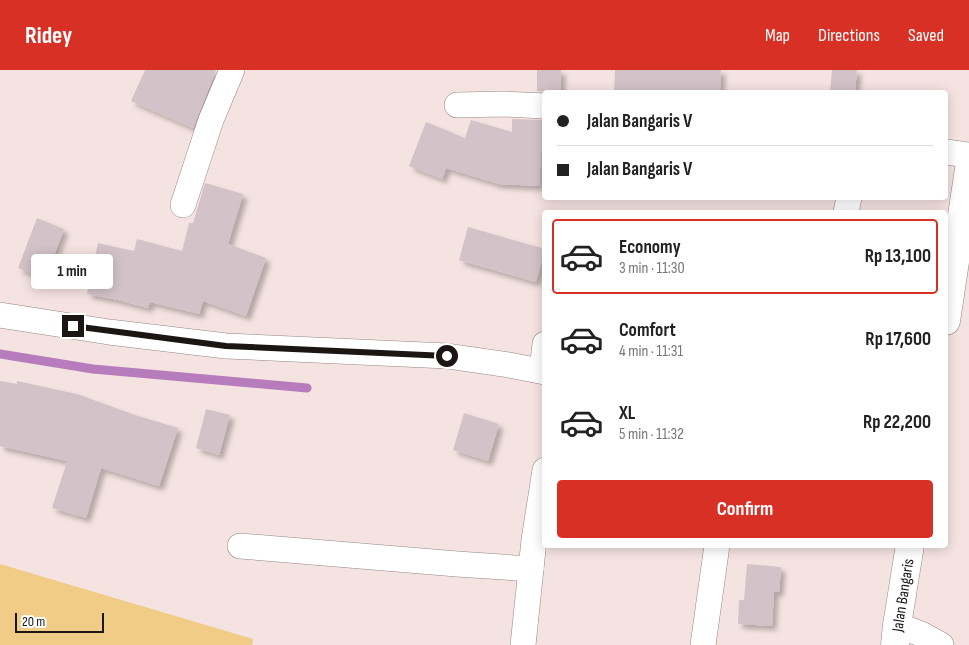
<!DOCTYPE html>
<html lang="en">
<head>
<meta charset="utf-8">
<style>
  :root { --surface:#fff; --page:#f6f6f6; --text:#222; --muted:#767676; --line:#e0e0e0; --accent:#d93025 }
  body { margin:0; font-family:"Sofia Sans Condensed",sans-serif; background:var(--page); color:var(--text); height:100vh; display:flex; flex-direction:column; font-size:19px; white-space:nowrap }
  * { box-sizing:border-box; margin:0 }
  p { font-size:16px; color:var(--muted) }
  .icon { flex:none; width:28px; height:28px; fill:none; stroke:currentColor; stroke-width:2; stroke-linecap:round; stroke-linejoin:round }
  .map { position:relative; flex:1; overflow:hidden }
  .sheet { position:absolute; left:542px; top:140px; width:406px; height:338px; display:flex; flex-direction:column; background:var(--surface); border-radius:5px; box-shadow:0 2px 12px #0003 }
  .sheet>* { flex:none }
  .guide { position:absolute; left:542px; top:20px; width:406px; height:110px; border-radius:5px; box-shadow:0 2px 12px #0003; display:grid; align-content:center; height:110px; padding:0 15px; background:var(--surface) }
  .scale { position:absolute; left:15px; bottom:12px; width:89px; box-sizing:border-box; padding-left:5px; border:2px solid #1b1514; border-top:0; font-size:14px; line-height:18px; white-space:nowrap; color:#1b1514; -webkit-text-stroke:4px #fff; paint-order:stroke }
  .end { position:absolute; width:22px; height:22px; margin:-11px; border:6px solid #1b1514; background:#fff; box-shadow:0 0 0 2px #fff }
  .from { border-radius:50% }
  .bubble { position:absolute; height:35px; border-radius:5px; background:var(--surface); box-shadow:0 2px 12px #0003; font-size:16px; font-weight:700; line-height:35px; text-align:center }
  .guide b { display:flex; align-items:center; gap:18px; height:48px; font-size:19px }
  .guide b+b { border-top:1px solid var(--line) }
  .guide i { width:12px; height:12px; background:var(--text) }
  ul { padding:9px 0 0; list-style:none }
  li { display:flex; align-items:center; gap:15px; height:75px; margin:0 10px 8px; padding:0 5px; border:2px solid transparent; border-radius:5px }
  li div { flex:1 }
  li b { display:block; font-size:19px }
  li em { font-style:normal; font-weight:700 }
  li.selected { border-color:var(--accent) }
  li>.icon { width:45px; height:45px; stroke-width:1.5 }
  .primary-button { display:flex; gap:10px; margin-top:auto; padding:10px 15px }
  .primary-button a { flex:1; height:58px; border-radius:5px; background:var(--accent); color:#fff; font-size:20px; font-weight:700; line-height:58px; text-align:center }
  header { display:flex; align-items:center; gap:30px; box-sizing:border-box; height:70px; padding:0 25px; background:var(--accent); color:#fff }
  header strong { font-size:24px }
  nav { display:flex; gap:28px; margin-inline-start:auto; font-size:18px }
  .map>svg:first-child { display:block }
  .green { fill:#f0cc87 }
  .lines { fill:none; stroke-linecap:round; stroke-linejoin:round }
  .stream { stroke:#b77cbc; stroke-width:9 }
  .building { fill:#d3c3c9; filter:url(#shadow) }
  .street-casing { stroke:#968684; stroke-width:26 }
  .secondary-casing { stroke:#968684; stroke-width:29 }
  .street { stroke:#fff; stroke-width:25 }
  .secondary { stroke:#fff; stroke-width:28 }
  .route { stroke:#1b1514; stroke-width:6 }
  .labels { text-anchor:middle; stroke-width:4.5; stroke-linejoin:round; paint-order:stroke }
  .street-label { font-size:16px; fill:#1b1514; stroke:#fff }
</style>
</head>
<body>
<header>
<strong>Ridey</strong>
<nav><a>Map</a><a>Directions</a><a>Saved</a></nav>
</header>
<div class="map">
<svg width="969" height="575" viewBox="0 0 969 575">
  <defs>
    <filter id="shadow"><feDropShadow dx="4.5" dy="4.5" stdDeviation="2.5" flood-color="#0004"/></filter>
  </defs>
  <rect width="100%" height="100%" fill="#f5e3e1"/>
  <polygon class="green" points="0,494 253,569 252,575 0,575"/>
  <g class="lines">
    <polyline class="stream" points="0,284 93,299 307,318"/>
  </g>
  <g class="building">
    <polygon points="145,0 216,0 193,58 131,31"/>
    <polygon points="537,0 561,0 561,22 537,21"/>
    <polygon points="615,0 721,0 720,22 614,22"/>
    <polygon points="832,0 857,0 855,22 830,22"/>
    <polygon points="512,49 543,50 539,116 499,114 446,98 442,109 409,96 426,52 465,68 471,50 512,62"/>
    <polygon points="205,113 243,124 228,174 266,188 246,246 203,231 199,244 150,232 148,238 118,230 87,224 98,173 134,181 137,169 182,181 189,153 193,153"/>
    <polygon points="37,148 64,159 45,209 18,198"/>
    <polygon points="468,157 545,179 536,212 459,190"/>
    <polygon points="0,311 17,314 17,311 77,324 135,345 178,358 159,416 101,398 86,448 52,438 67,391 0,376"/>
    <polygon points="206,339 230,345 219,385 196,378"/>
    <polygon points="464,343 499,354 488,391 453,380"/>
    <polygon points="747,494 781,497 779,522 774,522 772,556 738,554 739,530 744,530"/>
  </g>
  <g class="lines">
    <g class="street-casing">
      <g id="street">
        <polyline points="457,35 504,34 545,36"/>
        <polyline points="946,82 969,85"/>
        <polyline points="183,135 211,50 232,0"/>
        <polyline points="846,142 849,128"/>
        <polyline points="0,245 109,262 226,276 447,286 509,295 545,302"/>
        <polyline points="542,301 545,274"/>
        <polyline points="240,476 457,494 531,499"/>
        <polyline points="897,555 921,564 941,575"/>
        <polyline points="523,575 534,470 545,400"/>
        <polyline points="703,575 717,475"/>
      </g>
    </g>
    <g class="secondary-casing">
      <g id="secondary">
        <polyline points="946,251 969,99"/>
        <polyline points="895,575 897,555 910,475"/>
      </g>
    </g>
    <use href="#street" class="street"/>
    <use href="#secondary" class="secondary"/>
  </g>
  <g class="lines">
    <polyline class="route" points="73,256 226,276 447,286"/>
  </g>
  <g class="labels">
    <g class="street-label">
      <text transform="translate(902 525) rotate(-81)" y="6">Jalan Bangaris</text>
    </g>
  </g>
</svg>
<div class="scale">20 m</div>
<i class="end from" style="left:447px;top:286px"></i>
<i class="end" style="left:73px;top:256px"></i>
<div class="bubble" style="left:31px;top:184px;width:82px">1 min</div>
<div class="guide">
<b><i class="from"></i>Jalan Bangaris V</b>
<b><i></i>Jalan Bangaris V</b>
</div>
<section class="sheet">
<ul>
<li class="selected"><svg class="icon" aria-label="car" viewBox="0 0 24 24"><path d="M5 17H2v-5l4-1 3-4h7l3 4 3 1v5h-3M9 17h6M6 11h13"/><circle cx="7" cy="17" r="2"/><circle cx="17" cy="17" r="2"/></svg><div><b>Economy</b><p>3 min · 11:30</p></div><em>Rp 13,100</em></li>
<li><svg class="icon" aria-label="car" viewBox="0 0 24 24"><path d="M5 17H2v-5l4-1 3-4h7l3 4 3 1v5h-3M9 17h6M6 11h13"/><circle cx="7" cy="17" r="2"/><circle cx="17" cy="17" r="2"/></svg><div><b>Comfort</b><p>4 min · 11:31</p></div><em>Rp 17,600</em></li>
<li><svg class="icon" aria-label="car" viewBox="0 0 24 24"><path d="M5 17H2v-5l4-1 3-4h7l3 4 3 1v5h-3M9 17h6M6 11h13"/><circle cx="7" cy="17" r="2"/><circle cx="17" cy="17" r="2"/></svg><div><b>XL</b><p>5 min · 11:32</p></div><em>Rp 22,200</em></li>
</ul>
<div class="primary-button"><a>Confirm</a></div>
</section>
</div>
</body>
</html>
